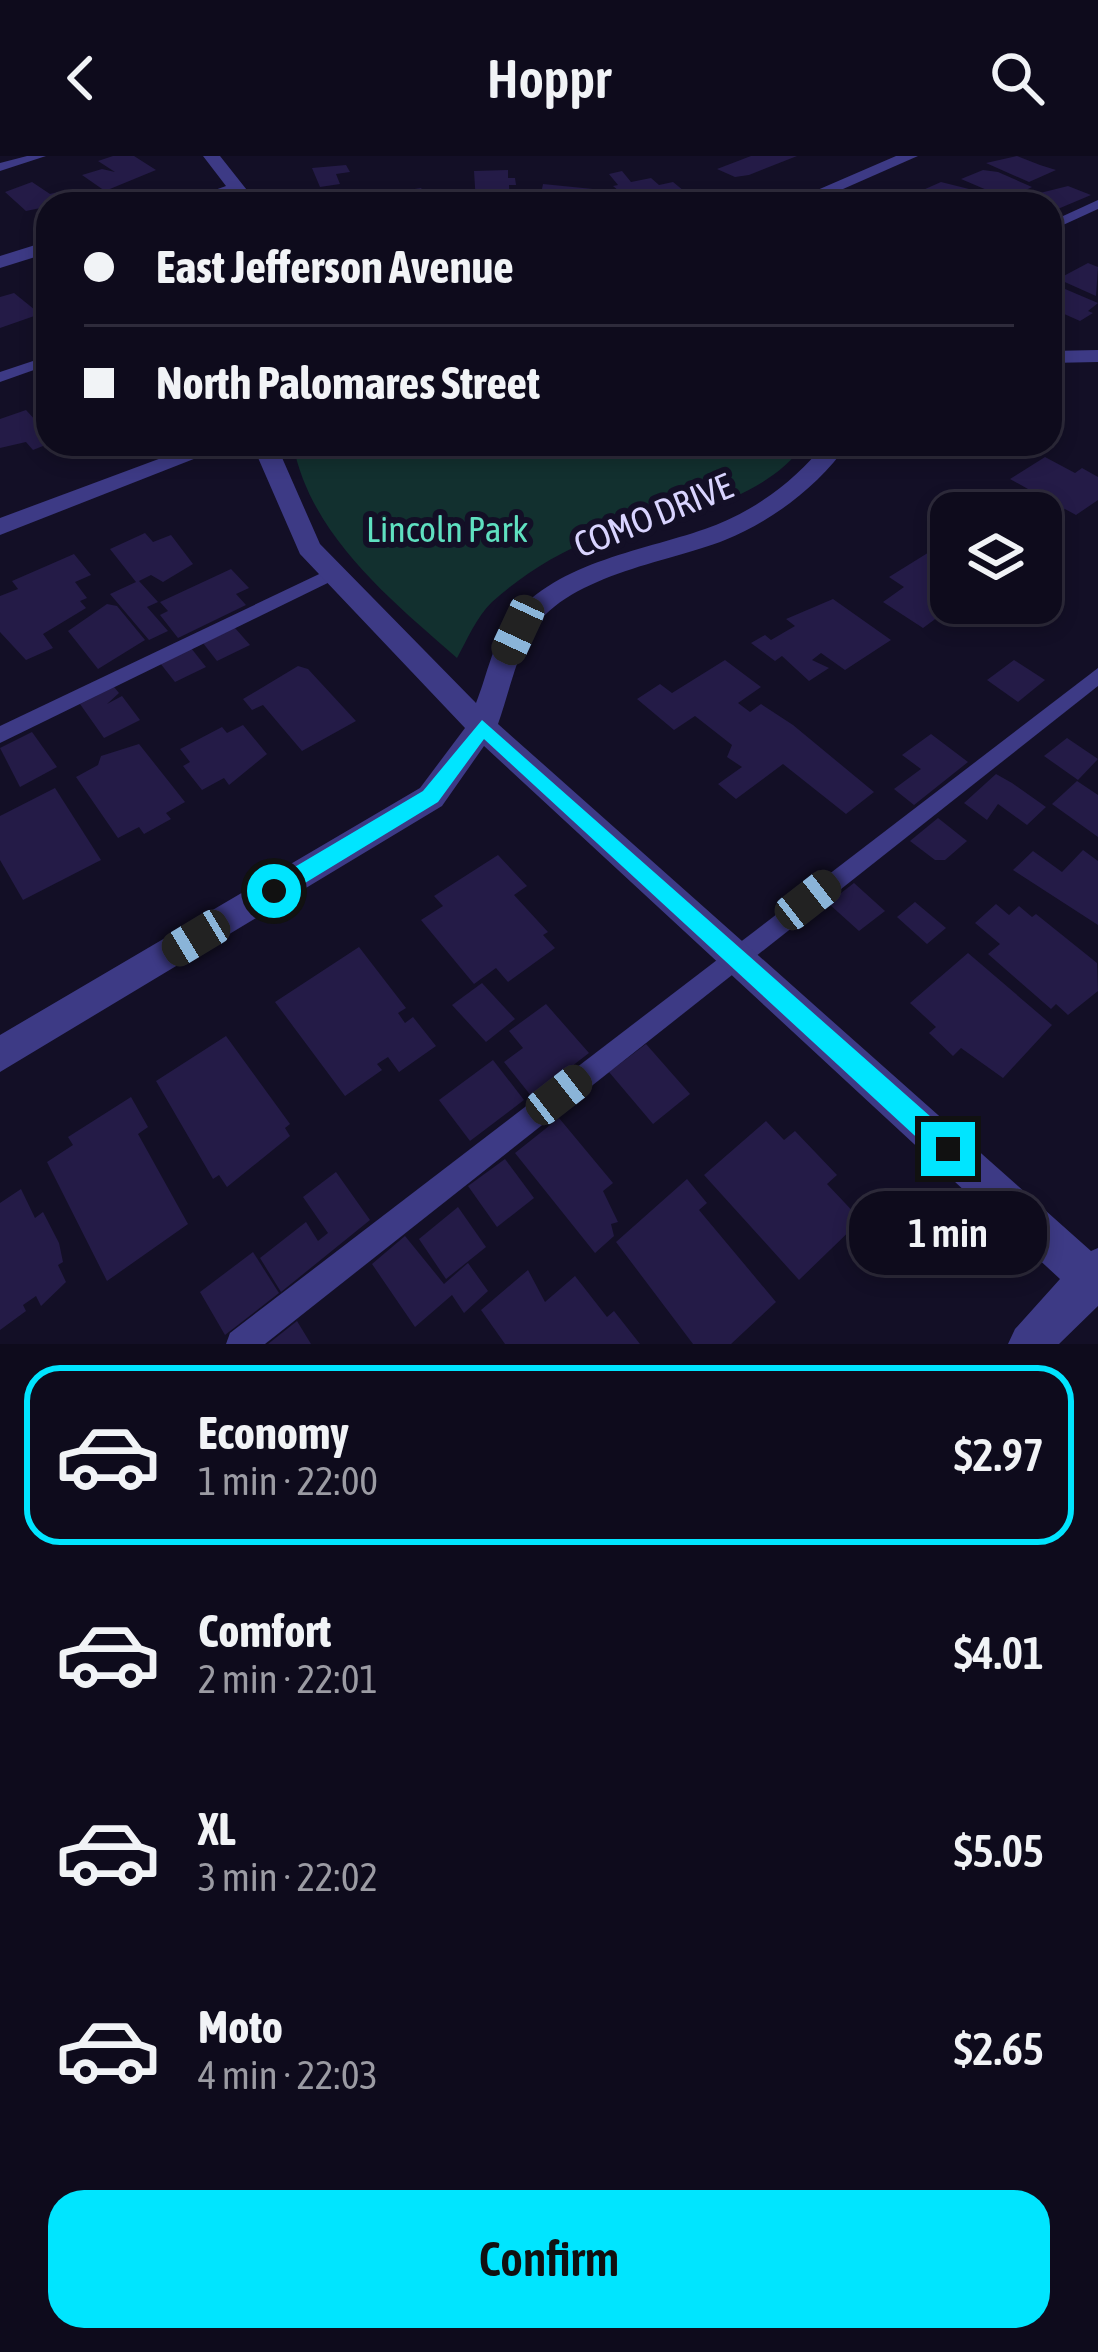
<!DOCTYPE html>
<html lang="en">
<head>
<meta charset="utf-8">
<style>
  :root { --surface:#0e0b1c; --page:#171425; --text:#f1f3f6; --muted:#9b9ba3; --line:#2e2b3b; --accent:#00e5ff }
  body { margin:0; font-family:"Asap Condensed",sans-serif; background:var(--page); color:var(--text); height:100vh; display:flex; flex-direction:column; font-size:45px; white-space:nowrap }
  * { box-sizing:border-box; margin:0 }
  p { font-size:39px; color:var(--muted) }
  .icon { flex:none; width:66px; height:66px; fill:none; stroke:currentColor; stroke-width:2; stroke-linecap:round; stroke-linejoin:round }
  .map { position:relative; height:1188px; overflow:hidden }
  .sheet { display:flex; flex-direction:column; background:var(--surface); flex:1 }
  .sheet>* { flex:none }
  .hud { position:absolute; left:36px; top:36px; width:1026px; height:264px; border-radius:36px; box-shadow:0 6px 18px #0003,0 0 0 3px var(--line); display:grid; align-content:center; height:264px; padding:0 48px; background:var(--surface) }
  .fabs { position:absolute; left:930px; top:336px; display:grid; gap:24px }
  .fabs a { display:grid; place-items:center; width:132px; height:132px; border-radius:24px; background:var(--surface); box-shadow:0 6px 18px #0003,0 0 0 3px var(--line); font-size:60px }
  .end { position:absolute; width:54px; height:54px; margin:-27px; border:15px solid #00e5ff; background:#111; box-shadow:0 0 0 6px #111 }
  .from { border-radius:50% }
  .bubble { position:absolute; height:84px; border-radius:36px; background:var(--surface); box-shadow:0 6px 18px #0003,0 0 0 3px var(--line); font-size:39px; font-weight:600; line-height:84px; text-align:center }
  .car { position:absolute; width:36px; height:72px; margin:-36px -18px; border-radius:15px; box-shadow:0 0 9px 3px #0007; background:linear-gradient(#222 24%,#8ab4d8 0 40%,#222 0 76%,#8ab4d8 0 86%,#222 0) }
  .hud b { display:flex; align-items:center; gap:42px; height:114px; font-size:45px }
  .hud b+b { border-top:3px solid var(--line) }
  .hud i { width:30px; height:30px; background:var(--text) }
  ul { padding:21px 0 0; list-style:none }
  li { display:flex; align-items:center; gap:36px; height:180px; margin:0 24px 18px; padding:0 24px; border:6px solid transparent; border-radius:36px }
  li div { flex:1 }
  li b { display:block; font-size:45px }
  li em { font-style:normal; font-weight:600 }
  li.current { border-color:var(--accent) }
  li>.icon { width:108px; height:108px; stroke-width:1.5 }
  .primary-button { display:flex; gap:24px; margin-top:auto; padding:24px 48px }
  .primary-button a { flex:1; height:138px; border-radius:36px; background:var(--accent); color:#111; font-size:48px; font-weight:600; line-height:138px; text-align:center }
  header { display:flex; justify-content:space-between; align-items:center; height:156px; padding:0 48px; background:var(--surface); font-size:54px; font-weight:600 }
  .map>svg:first-child { display:block }
  .green { fill:#12302f }
  .building { fill:#241b47 }
  .lines { fill:none; stroke-linecap:round; stroke-linejoin:round }
  .service { fill:#3d3a85; fill-rule:evenodd }
  .minor { fill:#3d3a85; fill-rule:evenodd }
  .route { fill:#00e5ff }
  .labels { text-anchor:middle; stroke-width:12; stroke-linejoin:round; paint-order:stroke }
  .street-label { font-size:36px; fill:#d9d4ff; stroke:#130f26 }
  .park-label { font-size:36px; fill:#5fe0c0; stroke:#130f26 }
</style>
</head>
<body>
<header><svg class="icon" aria-label="back" viewBox="0 0 24 24"><path d="M15 5l-7 7 7 7"/></svg>Hoppr<svg class="icon" aria-label="search" viewBox="0 0 24 24"><circle cx="10" cy="10" r="6"/><path d="M15 15l6 6"/></svg></header>
<div class="map">
<svg width="1098" height="1188" viewBox="0 0 1098 1188">
  <rect width="100%" height="100%" fill="#130f26"/>
  <path class="green" d="M 293,288 L 805,288 C 755,353 668,359 595,383 C 559,395 520,421 492,446 C 477,460 467,484 457,502 C 391,444 310,379 293,288 Z"/>
  <g class="building">
    <polygon points="113,0 134,0 156,14 105,35 82,19 102,13 115,16 98,5"/>
    <polygon points="751,0 797,0 749,19 735,21 717,13"/>
    <polygon points="1017,0 1040,9 1056,14 1029,26 986,7"/>
    <polygon points="346,9 350,16 336,18 340,28 320,31 312,12"/>
    <polygon points="508,14 508,22 515,22 516,29 509,29 510,48 476,47 474,15"/>
    <polygon points="983,14 998,16 1032,31 1008,43 961,23"/>
    <polygon points="622,15 631,26 651,22 659,29 673,26 684,35 633,47 613,30 618,29 609,18"/>
    <polygon points="32,26 50,38 58,36 70,46 26,55 5,36"/>
    <polygon points="941,26 977,35 994,44 944,48 923,39 929,37 923,34"/>
    <polygon points="543,28 603,34 602,43 540,43"/>
    <polygon points="1068,30 1091,39 1053,55 1060,58 1050,63 1050,48 1031,48 1039,44 1028,40"/>
    <polygon points="421,32 433,48 388,48 383,38"/>
    <polygon points="344,33 347,40 364,38 369,48 315,48 310,37"/>
    <polygon points="1088,107 1098,111 1096,140 1058,123"/>
    <polygon points="1058,130 1098,147 1088,155 1093,157 1080,165 1062,157 1050,161 1050,134"/>
    <polygon points="14,137 40,158 0,172 0,141"/>
    <polygon points="26,254 48,278 48,288 33,294 26,286 0,292 0,263"/>
    <polygon points="1045,301 1075,317 1082,312 1098,321 1098,344 1076,359 1065,353 1053,361 1033,350 1044,342 1010,323"/>
    <polygon points="145,377 153,386 171,379 193,408 163,426 151,419 139,425 158,446 147,451 168,475 149,484 110,438 136,426 110,393"/>
    <polygon points="947,385 951,447 957,447 923,472 883,446 904,431 889,421"/>
    <polygon points="74,398 91,419 75,426 87,442 80,445 86,452 43,478 53,492 26,504 0,476 0,440 18,433 12,425"/>
    <polygon points="231,413 249,432 236,438 246,449 178,482 160,459 168,455 160,446"/>
    <polygon points="833,443 891,484 845,514 821,497 812,504 829,512 809,525 782,500 775,505 751,487 765,479 771,484 795,470 786,463"/>
    <polygon points="107,448 117,450 145,484 98,513 68,475"/>
    <polygon points="235,472 250,489 217,505 203,487"/>
    <polygon points="191,492 206,511 175,526 160,507"/>
    <polygon points="725,504 761,531 738,547 750,556 761,548 793,569 874,636 846,658 783,608 736,643 718,628 742,611 727,601 732,589 695,560 674,574 637,543 660,528 672,537"/>
    <polygon points="1014,504 1045,524 1018,546 987,524"/>
    <polygon points="298,510 308,513 356,565 302,595 263,549 252,554 243,543"/>
    <polygon points="114,531 119,537 107,548 122,540 140,564 104,582 80,548"/>
    <polygon points="243,569 267,598 229,629 224,622 202,634 183,610 190,606 180,593 222,571 227,577"/>
    <polygon points="32,576 57,611 20,631 0,592"/>
    <polygon points="931,578 968,606 914,649 894,633 921,613 902,599"/>
    <polygon points="1067,582 1098,603 1078,624 1044,600"/>
    <polygon points="139,588 185,646 166,657 171,663 144,678 139,671 118,682 76,621 98,609 101,600"/>
    <polygon points="996,618 1012,627 1046,651 1027,669 998,648 987,664 964,647"/>
    <polygon points="1077,625 1098,639 1098,681 1052,648"/>
    <polygon points="55,632 101,704 23,744 0,704 0,660"/>
    <polygon points="938,662 967,685 945,704 935,704 910,685"/>
    <polygon points="1083,694 1098,705 1098,769 1013,714 1033,695 1062,716"/>
    <polygon points="498,699 527,730 514,739 548,776 543,779 555,792 508,826 496,812 474,828 421,764 443,750 434,740"/>
    <polygon points="854,727 885,755 859,775 828,747"/>
    <polygon points="915,746 946,772 927,788 897,761"/>
    <polygon points="996,748 1009,759 1019,750 1032,761 1036,758 1097,807 1098,835 1068,859 1056,848 1051,853 988,798 1000,788 975,767"/>
    <polygon points="359,791 406,852 398,857 405,867 413,861 436,890 399,916 388,901 377,908 382,914 345,940 275,846"/>
    <polygon points="968,797 1052,869 1003,922 961,892 953,900 929,877 936,871 910,847"/>
    <polygon points="482,827 515,863 486,886 452,849"/>
    <polygon points="546,848 589,897 532,941 504,906 523,892 509,875"/>
    <polygon points="226,880 290,968 285,972 290,980 227,1031 219,1019 213,1023 156,925"/>
    <polygon points="646,888 690,938 653,968 609,916"/>
    <polygon points="493,904 524,944 470,985 439,944"/>
    <polygon points="131,941 148,971 138,978 188,1068 107,1125 47,1006 73,989 68,981"/>
    <polygon points="559,962 613,1027 603,1035 618,1066 611,1068 614,1080 595,1097 515,997"/>
    <polygon points="766,965 784,984 795,975 837,1019 827,1028 861,1064 799,1124 704,1019"/>
    <polygon points="505,1003 534,1042 497,1071 468,1030"/>
    <polygon points="336,1016 370,1064 281,1136 260,1102 306,1066 318,1085 328,1077 303,1041"/>
    <polygon points="687,1023 707,1047 699,1054 776,1146 731,1188 693,1188 616,1086"/>
    <polygon points="21,1033 35,1062 43,1056 59,1087 63,1106 58,1109 66,1126 41,1150 36,1140 23,1149 26,1155 0,1174 0,1047"/>
    <polygon points="458,1051 486,1091 446,1123 419,1083"/>
    <polygon points="405,1080 444,1128 468,1107 488,1135 464,1157 452,1139 415,1171 372,1108"/>
    <polygon points="253,1096 279,1137 225,1179 200,1136"/>
    <polygon points="528,1114 545,1146 575,1120 607,1161 614,1155 640,1188 505,1188 481,1154"/>
    <polygon points="297,1165 311,1188 268,1188"/>
  </g>
  <g class="lines">
    <g class="service">
      <polygon points="27,0 46,0 0,15 0,7"/>
      <polygon points="1098,44 1098,53 1050,75 1050,66"/>
      <polygon points="48,200 48,209 0,226 0,216"/>
      <polygon points="334,411 343,417 340,421 0,587 0,570"/>
      <polygon points="1098,512 1098,530 265,1188 226,1188 230,1177"/>
    </g>
    <g class="minor">
      <polygon points="203,0 220,0 258,48 240,48 233,39 203,48 176,48 226,30"/>
      <polygon points="896,0 918,0 809,48 785,48"/>
      <polygon points="48,85 48,97 0,112 0,100"/>
      <polygon points="1098,194 1098,206 1050,207 1050,195"/>
      <polygon points="199,288 232,288 0,379 0,362"/>
      <path d="M 252,288 L 276,288 L 320,388 L 476,547 C 486,523 492,490 507,469 C 550,407 639,396 705,373 C 750,358 796,325 824,288 L 848,288 C 818,330 774,364 725,384 C 667,407 563,419 529,480 C 515,506 508,540 498,568 L 1091,1095 L 1098,1092 L 1098,1150 L 1059,1188 L 1008,1188 L 1015,1173 L 1060,1123 L 484,590 L 442,650 L 0,916 L 0,879 L 420,632 L 465,572 L 300,398 Z"/>
    </g>
  </g>
  <polygon class="route" points="482,564 957,984 957,1002 939,1002 484,583 438,646 282,741 266,741 266,728 423,635"/>
  <g class="labels">
    <g class="street-label">
      <text transform="translate(653 359) rotate(-22)" y="13">COMO DRIVE</text>
    </g>
    <g class="park-label">
      <text x="447" y="386">Lincoln Park</text>
    </g>
  </g>
</svg>
<div class="fabs">
<a><svg class="icon" aria-label="layers" viewBox="0 0 24 24"><path d="M12 4l9 5-9 5-9-5zM3 14l9 5 9-5"/></svg></a>
</div>
<i class="end from" style="left:274px;top:735px"></i>
<i class="end" style="left:948px;top:993px"></i>
<div class="bubble" style="left:849px;top:1035px;width:198px">1 min</div>
<i class="car" style="left:518px;top:474px;rotate:205deg"></i>
<i class="car" style="left:808px;top:744px;rotate:52deg"></i>
<i class="car" style="left:196px;top:782px;rotate:239deg"></i>
<i class="car" style="left:559px;top:939px;rotate:52deg"></i>
<div class="hud">
<b><i class="from"></i>East Jefferson Avenue</b>
<b><i></i>North Palomares Street</b>
</div>
</div>
<section class="sheet">
<ul>
<li class="current"><svg class="icon" aria-label="car" viewBox="0 0 24 24"><path d="M5 17H2v-5l4-1 3-4h7l3 4 3 1v5h-3M9 17h6M6 11h13"/><circle cx="7" cy="17" r="2"/><circle cx="17" cy="17" r="2"/></svg><div><b>Economy</b><p>1 min · 22:00</p></div><em>$2.97</em></li>
<li><svg class="icon" aria-label="car" viewBox="0 0 24 24"><path d="M5 17H2v-5l4-1 3-4h7l3 4 3 1v5h-3M9 17h6M6 11h13"/><circle cx="7" cy="17" r="2"/><circle cx="17" cy="17" r="2"/></svg><div><b>Comfort</b><p>2 min · 22:01</p></div><em>$4.01</em></li>
<li><svg class="icon" aria-label="car" viewBox="0 0 24 24"><path d="M5 17H2v-5l4-1 3-4h7l3 4 3 1v5h-3M9 17h6M6 11h13"/><circle cx="7" cy="17" r="2"/><circle cx="17" cy="17" r="2"/></svg><div><b>XL</b><p>3 min · 22:02</p></div><em>$5.05</em></li>
<li><svg class="icon" aria-label="car" viewBox="0 0 24 24"><path d="M5 17H2v-5l4-1 3-4h7l3 4 3 1v5h-3M9 17h6M6 11h13"/><circle cx="7" cy="17" r="2"/><circle cx="17" cy="17" r="2"/></svg><div><b>Moto</b><p>4 min · 22:03</p></div><em>$2.65</em></li>
</ul>
<div class="primary-button"><a>Confirm</a></div>
</section>
</body>
</html>
